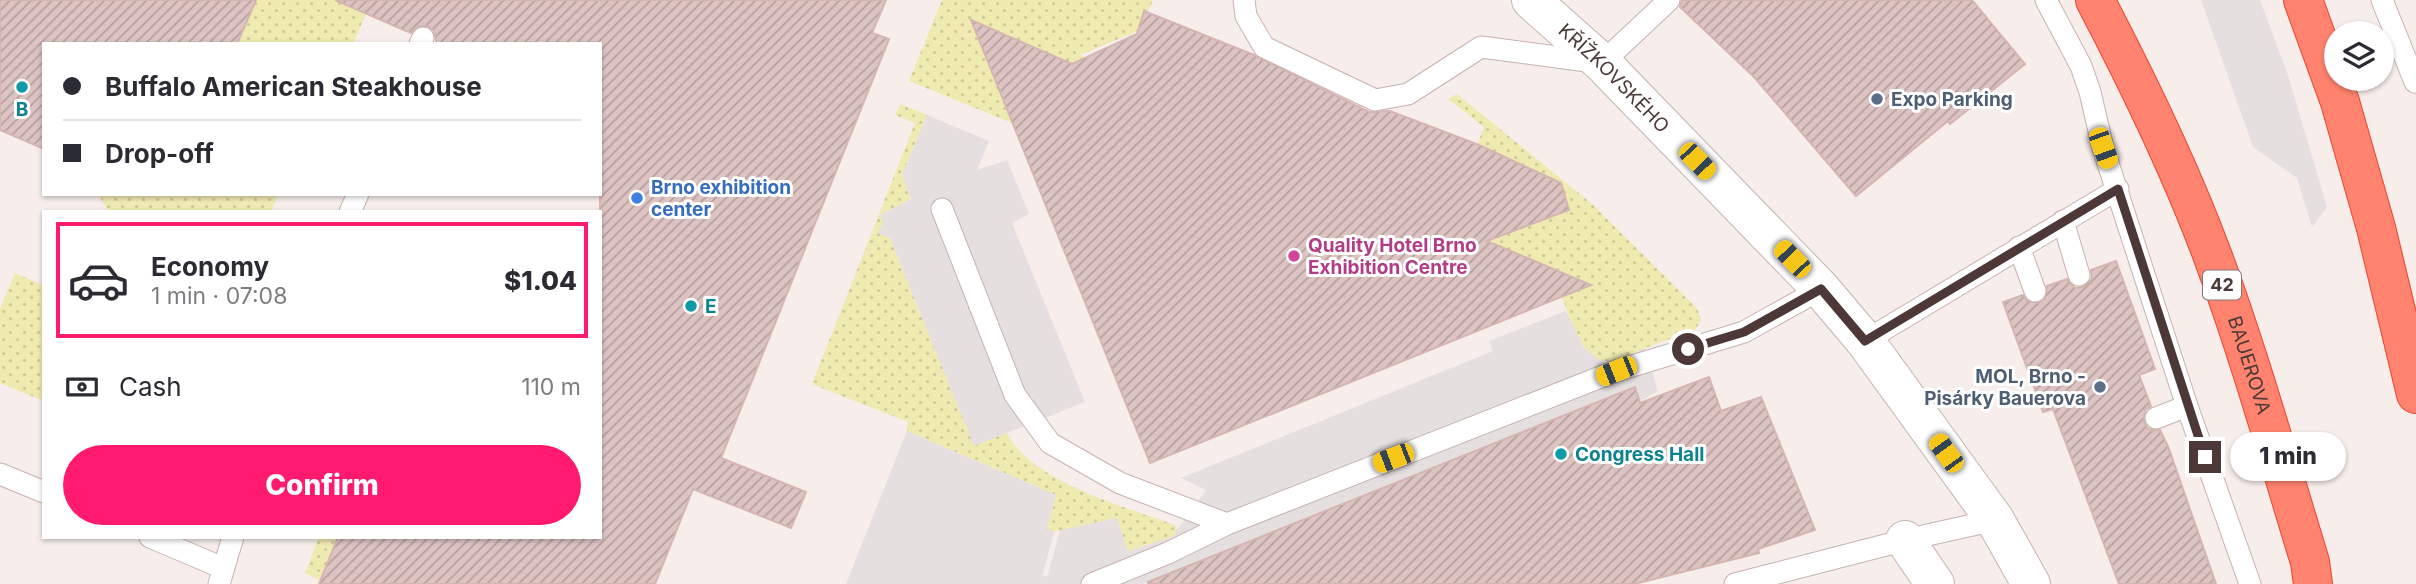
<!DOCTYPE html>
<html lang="en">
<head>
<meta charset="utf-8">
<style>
  :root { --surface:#fff; --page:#f2f2f3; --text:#2b2b33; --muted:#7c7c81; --line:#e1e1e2; --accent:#ff1a6f }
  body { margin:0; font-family:Inter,sans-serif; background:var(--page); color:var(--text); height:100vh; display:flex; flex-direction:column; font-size:26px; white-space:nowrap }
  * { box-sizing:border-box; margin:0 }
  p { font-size:23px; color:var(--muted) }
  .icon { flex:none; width:38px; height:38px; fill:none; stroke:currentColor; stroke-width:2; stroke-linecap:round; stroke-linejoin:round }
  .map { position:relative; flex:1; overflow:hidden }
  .details { position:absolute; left:42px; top:210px; width:560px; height:329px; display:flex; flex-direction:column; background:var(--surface); border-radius:0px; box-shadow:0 2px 5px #0004 }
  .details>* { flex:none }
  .top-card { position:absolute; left:42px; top:42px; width:560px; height:154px; border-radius:0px; box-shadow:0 2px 5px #0004; display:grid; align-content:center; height:154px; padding:0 21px; background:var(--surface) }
  .fabs { position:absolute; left:2324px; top:21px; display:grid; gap:14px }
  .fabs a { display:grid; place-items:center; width:70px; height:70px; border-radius:50%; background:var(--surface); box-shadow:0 2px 5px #0004; font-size:35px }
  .end { position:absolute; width:32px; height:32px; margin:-16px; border:9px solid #4c3937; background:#fff; box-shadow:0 0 0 4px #fff }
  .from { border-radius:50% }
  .bubble { position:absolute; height:49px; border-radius:24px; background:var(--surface); box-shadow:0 2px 5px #0004; font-size:23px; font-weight:800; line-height:49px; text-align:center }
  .car { position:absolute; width:21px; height:42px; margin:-21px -10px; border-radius:9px; box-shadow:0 0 5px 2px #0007; background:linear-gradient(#f5c518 24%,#345 0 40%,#f5c518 0 76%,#345 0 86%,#f5c518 0) }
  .top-card b { display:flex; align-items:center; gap:24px; height:66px; font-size:26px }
  .top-card b+b { border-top:2px solid var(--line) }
  .top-card i { width:18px; height:18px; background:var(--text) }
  ul { padding:12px 0 0; list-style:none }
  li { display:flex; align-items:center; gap:21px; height:116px; margin:0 14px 10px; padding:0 7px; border:4px solid transparent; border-radius:0px }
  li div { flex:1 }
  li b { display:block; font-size:26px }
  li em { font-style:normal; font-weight:800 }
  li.current { border-color:var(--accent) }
  li>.icon { width:63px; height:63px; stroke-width:1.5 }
  .pay { display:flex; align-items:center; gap:18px; height:77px; padding:0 21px; font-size:26px }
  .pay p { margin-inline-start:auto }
  .action { display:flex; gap:14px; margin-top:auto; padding:14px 21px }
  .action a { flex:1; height:80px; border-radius:42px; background:var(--accent); color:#fff; font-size:28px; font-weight:800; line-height:80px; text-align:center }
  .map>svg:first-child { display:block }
  .grass { fill:url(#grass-dots) }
  .parking { fill:#e5e0df }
  .building { fill:url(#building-hatch); stroke:#d5b5b1; stroke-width:2 }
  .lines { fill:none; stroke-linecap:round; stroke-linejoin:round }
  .lane-casing { stroke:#c7b2af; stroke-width:23 }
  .street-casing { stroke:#c7b2af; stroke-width:40 }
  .highway-casing { stroke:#ed432e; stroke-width:40 }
  .lane { stroke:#fff; stroke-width:21 }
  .street { stroke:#fff; stroke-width:38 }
  .highway { stroke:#ff836e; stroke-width:38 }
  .route { stroke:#4c3937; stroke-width:9 }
  .culture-dot { fill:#0f9aa8; stroke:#fff; stroke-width:2.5 }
  .service-dot { fill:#5c6f8a; stroke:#fff; stroke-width:2.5 }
  .shop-dot { fill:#3f7fe0; stroke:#fff; stroke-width:2.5 }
  .hotel-dot { fill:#d1479c; stroke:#fff; stroke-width:2.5 }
  .labels { text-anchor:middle; stroke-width:6; stroke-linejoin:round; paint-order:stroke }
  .shield { fill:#fff; stroke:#827473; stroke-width:2 }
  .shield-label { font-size:18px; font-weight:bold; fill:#4c3937 }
  .street-label { font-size:19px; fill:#4c3937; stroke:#fff }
  .service-label { font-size:19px; font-weight:bold; fill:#4e5e75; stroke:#fff; text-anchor:start }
  .culture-label { font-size:19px; font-weight:bold; fill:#0d838f; stroke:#fff; text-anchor:start }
  .shop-label { font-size:19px; font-weight:bold; fill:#366cbe; stroke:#fff; text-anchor:start }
  .hotel-label { font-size:19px; font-weight:bold; fill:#b23c85; stroke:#fff; text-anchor:start }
</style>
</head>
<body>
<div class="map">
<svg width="2416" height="584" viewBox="0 0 2416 584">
  <defs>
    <pattern id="grass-dots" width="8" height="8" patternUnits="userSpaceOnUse" patternTransform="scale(1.75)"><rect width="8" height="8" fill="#eeeab0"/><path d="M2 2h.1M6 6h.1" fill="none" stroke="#cec998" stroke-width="1.8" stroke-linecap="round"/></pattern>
    <pattern id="building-hatch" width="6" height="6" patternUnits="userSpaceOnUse" patternTransform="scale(1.75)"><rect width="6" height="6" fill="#ddc4c2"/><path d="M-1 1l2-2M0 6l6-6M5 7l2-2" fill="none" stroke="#b5a09e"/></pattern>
  </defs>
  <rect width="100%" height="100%" fill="#f7edeb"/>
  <g class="grass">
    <polygon points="256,0 372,0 353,44 237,44"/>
    <polygon points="942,0 1153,0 1140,30 1080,55 1118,72 1113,81 973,21 1012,123 909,81"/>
    <path d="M 1457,94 L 1592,204 L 1697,308 L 1701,320 L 1695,330 C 1678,337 1660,342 1643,349 C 1632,354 1619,362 1606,361 C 1581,361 1569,315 1562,297 L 1590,285 L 1448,224 L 1484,127 L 1448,99 Z"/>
    <path d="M 900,104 L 927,115 L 902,175 L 911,199 L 880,215 L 884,223 L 878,233 L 890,238 L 974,445 L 1007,433 C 1031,482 1126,507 1175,525 L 1178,530 L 1172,537 L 1128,551 L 1060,530 L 1054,532 L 1047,529 L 1056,495 L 907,431 L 908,422 L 812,384 L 915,123 L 895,115 Z"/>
    <polygon points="98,194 278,194 271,212 109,212"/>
    <polygon points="15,273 44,286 44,401 0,383 0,309"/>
    <polygon points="319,537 342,537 324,582 305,573"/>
  </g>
  <g class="parking">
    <polygon points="2201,0 2260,0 2288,75 2327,207 2312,227 2297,178 2253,147"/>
    <polygon points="927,115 989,141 977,170 1007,160 1029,214 1012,223 1085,402 974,446 890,238 878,233 883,223 880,215 911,199 902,175"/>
    <polygon points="1566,311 1584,348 1598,359 1605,362 1621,358 1645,348 1658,391 1640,401 1634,387 1560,416 1572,448 1354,499 1143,584 846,584 907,431 1056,495 1047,529 1054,532 1042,577 1048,575 1060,530 1117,518 1128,551 1172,537 1206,490 1181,478 1493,351 1489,341"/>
  </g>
  <g class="building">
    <polygon points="0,0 256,0 237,44 44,44 44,149 0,130"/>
    <polygon points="335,0 886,0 872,33 889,39 721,458 806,492 791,528 693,489 655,584 319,584 338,537 600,537 600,44 437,44 434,31 428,26 416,27 411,33"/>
    <polygon points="1682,0 1972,0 2025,64 1950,124 1948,121 1856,196 1754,77 1680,7"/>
    <polygon points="1144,11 1254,55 1369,112 1390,111 1479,145 1561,183 1569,210 1487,241 1591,285 1150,463 971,20 1072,64 1137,34"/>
    <polygon points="2116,261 2155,369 2139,375 2151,406 2145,410 2144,422 2148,429 2160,430 2169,449 2216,584 2119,584 2053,409 2043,412 2003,302 2023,295 2027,301 2039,303 2045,299 2047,286 2067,279 2075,288 2083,287 2092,279 2091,270"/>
    <polygon points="1709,377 1721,411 1761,397 1815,530 1758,549 1759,553 1634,584 1148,584 1148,582 1635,387 1640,403"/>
  </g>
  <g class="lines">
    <g class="lane-casing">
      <g id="lane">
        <polyline points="1244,0 1246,16 1264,47 1375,100 1408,94 1481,47 1602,63 1669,0"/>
        <polyline points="2046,0 2081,66 2090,92 2103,148 2187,406 2250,584"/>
        <polyline points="2382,0 2415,82"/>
        <polyline points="420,44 423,38"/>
        <polyline points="942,209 1015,395 1050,443 1120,483 1227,524"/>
        <polyline points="350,212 358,194"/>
        <polyline points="2063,221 2079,275"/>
        <polyline points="2019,247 2035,291"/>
        <polyline points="1865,341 2118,189"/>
        <polyline points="2156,418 2187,406"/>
        <polyline points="0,474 44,492"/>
        <polyline points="150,537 223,568"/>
        <polyline points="219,584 233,537"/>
        <polyline points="1092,584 1168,553 1227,524 1616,371 1744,332 1821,289"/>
        <polyline points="1735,584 1905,540 1995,520"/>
      </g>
    </g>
    <g class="street-casing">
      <g id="street">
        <path id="s1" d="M 1531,0 L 1602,63 L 1821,289 L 1865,341 L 1995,520 L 2031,584"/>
        <polyline points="1905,540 1935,584"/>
      </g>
    </g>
    <g class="highway-casing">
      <g id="highway">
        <path id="s2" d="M 2095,0 C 2139,84 2180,168 2213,257 C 2250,357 2279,461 2310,562 L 2313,584"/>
        <polyline points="2303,0 2340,102 2376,228 2416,394"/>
      </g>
    </g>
    <use href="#lane" class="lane"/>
    <use href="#street" class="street"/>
    <use href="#highway" class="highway"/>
  </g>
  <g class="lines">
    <polyline class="route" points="1688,349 1744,332 1821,289 1865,341 2118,189 2205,457"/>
  </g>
  <g class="culture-dot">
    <circle cx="22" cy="87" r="7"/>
    <circle cx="691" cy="306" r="7"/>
    <circle cx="1561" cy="454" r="7"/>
  </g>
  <g class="service-dot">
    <circle cx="1877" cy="99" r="7"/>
    <circle cx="2100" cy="387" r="7"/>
  </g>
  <circle class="shop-dot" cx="637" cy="198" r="7"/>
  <circle class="hotel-dot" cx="1294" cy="256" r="7"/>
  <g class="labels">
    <rect class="shield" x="2203" y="270.5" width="38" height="29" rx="5"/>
    <g class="shield-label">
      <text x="2222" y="291">42</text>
    </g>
    <g class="street-label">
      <text dy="7" stroke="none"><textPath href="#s1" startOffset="114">KŘÍŽKOVSKÉHO</textPath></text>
      <text dy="7" stroke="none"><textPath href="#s2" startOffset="397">BAUEROVA</textPath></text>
    </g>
    <g class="service-label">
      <text x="1891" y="106">Expo Parking</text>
      <text x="2086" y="383" text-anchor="end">MOL, Brno -<tspan x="2086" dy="22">Pisárky Bauerova</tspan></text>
    </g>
    <g class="culture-label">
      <text x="22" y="116" text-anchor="middle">B</text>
      <text x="705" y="313">E</text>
      <text x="1575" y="461">Congress Hall</text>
    </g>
    <g class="shop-label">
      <text x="651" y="194">Brno exhibition<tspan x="651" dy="22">center</tspan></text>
    </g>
    <g class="hotel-label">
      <text x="1308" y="252">Quality Hotel Brno<tspan x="1308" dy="22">Exhibition Centre</tspan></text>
    </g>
  </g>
</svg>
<div class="fabs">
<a><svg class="icon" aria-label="layers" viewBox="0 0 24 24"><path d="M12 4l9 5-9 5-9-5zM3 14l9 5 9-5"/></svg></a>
</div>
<i class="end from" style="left:1688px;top:349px"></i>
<i class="end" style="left:2205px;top:457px"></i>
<div class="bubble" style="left:2230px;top:432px;width:116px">1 min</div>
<i class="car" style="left:2103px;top:148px;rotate:160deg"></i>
<i class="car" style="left:1697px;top:161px;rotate:136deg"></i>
<i class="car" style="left:1792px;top:259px;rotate:316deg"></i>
<i class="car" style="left:1616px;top:371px;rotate:248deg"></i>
<i class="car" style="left:1946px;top:453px;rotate:324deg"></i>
<i class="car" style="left:1393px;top:458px;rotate:249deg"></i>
<div class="top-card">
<b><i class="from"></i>Buffalo American Steakhouse</b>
<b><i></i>Drop-off</b>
</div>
<section class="details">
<ul>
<li class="current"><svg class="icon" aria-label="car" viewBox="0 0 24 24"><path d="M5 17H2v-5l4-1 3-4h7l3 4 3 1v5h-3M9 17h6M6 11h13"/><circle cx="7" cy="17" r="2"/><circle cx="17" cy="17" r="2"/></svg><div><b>Economy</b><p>1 min · 07:08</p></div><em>$1.04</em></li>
</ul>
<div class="pay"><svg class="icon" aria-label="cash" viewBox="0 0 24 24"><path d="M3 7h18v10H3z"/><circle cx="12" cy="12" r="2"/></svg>Cash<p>110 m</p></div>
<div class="action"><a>Confirm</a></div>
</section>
</div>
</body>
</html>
